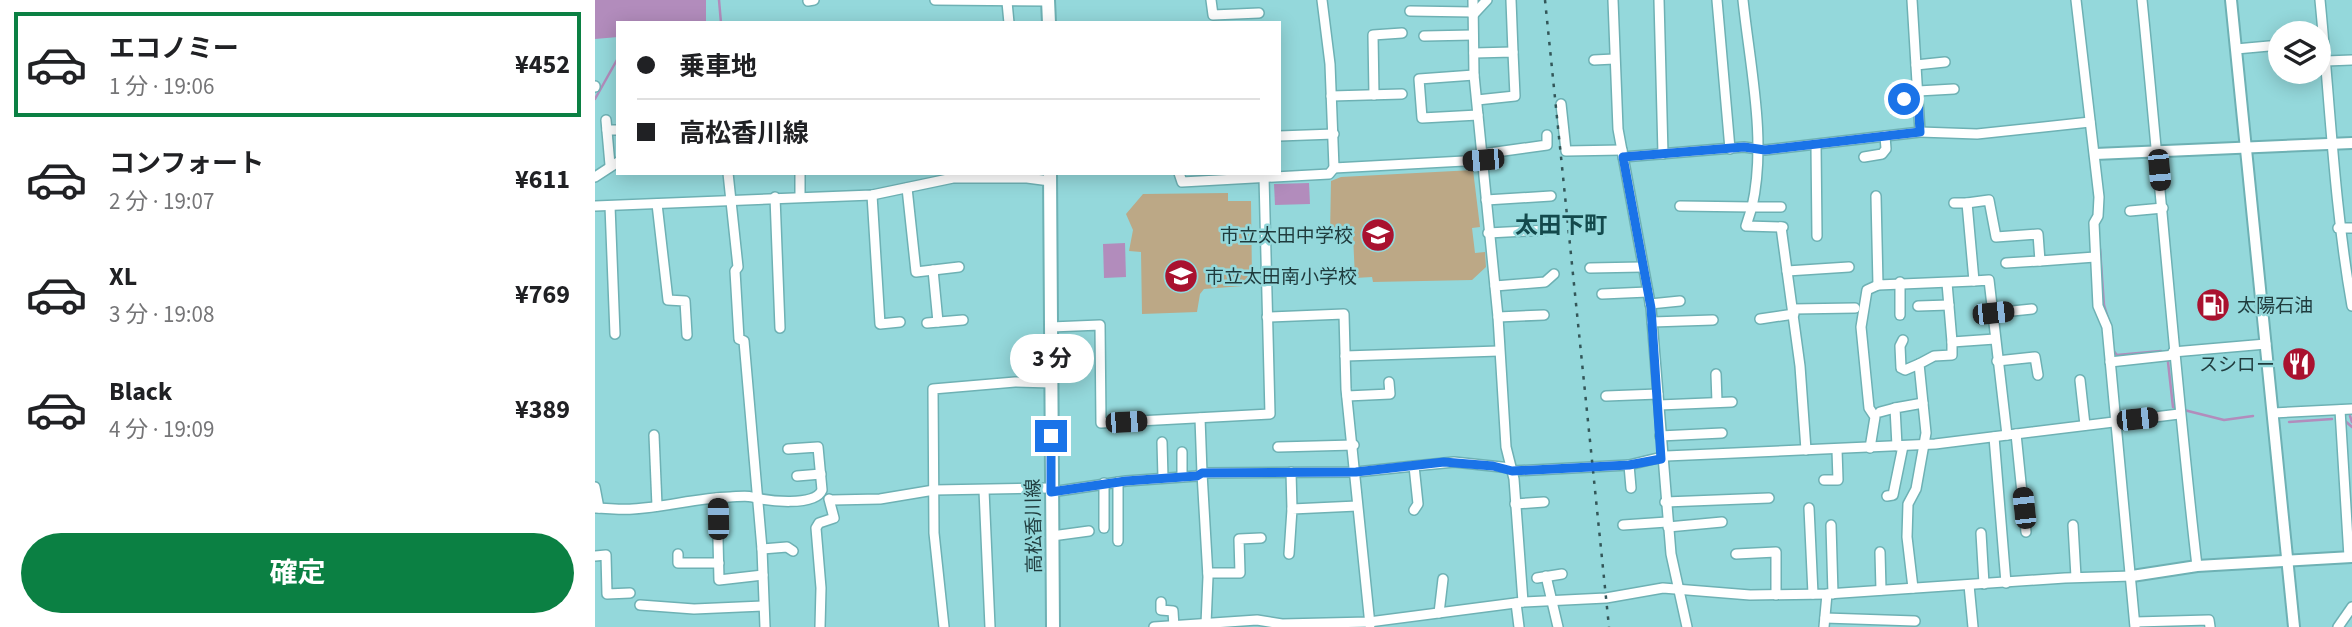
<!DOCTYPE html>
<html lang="ja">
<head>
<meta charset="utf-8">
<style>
  :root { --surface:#fff; --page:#f2f2f2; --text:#202124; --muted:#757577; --line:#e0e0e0; --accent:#0b8043 }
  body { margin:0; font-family:"Source Sans 3","Noto Sans JP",sans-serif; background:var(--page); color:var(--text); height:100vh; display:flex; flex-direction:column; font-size:26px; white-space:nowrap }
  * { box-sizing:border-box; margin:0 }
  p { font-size:23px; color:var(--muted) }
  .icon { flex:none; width:38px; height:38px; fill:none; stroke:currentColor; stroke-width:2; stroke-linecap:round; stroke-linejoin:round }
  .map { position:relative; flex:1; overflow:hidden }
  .panel { display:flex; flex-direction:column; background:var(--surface); width:595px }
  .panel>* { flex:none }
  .top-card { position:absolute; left:21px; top:21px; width:665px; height:154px; border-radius:0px; box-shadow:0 4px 18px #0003; display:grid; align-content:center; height:154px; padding:0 21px; background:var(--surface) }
  .buttons { position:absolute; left:1673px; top:21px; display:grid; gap:14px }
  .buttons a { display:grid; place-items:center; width:63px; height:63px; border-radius:50%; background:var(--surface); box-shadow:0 4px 18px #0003; font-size:35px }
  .end { position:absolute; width:32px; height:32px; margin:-16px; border:9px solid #1a73e8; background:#fff; box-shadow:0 0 0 4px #fff }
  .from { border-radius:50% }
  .bubble { position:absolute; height:49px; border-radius:24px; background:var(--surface); box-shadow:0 4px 18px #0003; font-size:23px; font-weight:700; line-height:49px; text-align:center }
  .car { position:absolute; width:21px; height:42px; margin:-21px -10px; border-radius:9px; box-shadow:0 0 5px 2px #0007; background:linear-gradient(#222 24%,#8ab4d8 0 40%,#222 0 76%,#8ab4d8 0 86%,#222 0) }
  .top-card b { display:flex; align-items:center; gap:24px; height:66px; font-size:26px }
  .top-card b+b { border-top:2px solid var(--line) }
  .top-card i { width:18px; height:18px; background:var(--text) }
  ul { padding:12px 0 0; list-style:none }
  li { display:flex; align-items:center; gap:21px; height:105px; margin:0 14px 10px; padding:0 7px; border:4px solid transparent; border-radius:0px }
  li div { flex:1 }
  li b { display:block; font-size:26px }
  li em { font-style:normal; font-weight:700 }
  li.selected { border-color:var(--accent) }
  li>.icon { width:63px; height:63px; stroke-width:1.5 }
  .primary-button { display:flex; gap:14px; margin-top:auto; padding:14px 21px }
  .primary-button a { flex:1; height:80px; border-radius:42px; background:var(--accent); color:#fff; font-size:28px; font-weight:700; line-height:80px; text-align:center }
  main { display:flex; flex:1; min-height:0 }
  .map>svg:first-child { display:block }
  .green { fill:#bca886 }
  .water { fill:#b28cbc }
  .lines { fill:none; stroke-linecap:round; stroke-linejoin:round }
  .stream { stroke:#b28cbc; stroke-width:2.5 }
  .minor-casing { stroke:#6eb1b4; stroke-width:12 }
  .tertiary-casing { stroke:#6eb1b4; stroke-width:14 }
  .secondary-casing { stroke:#6eb1b4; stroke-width:16 }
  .minor { stroke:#fff; stroke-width:9 }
  .tertiary { stroke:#fff; stroke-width:10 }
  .secondary { stroke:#fff; stroke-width:12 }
  .rail { stroke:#335658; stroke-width:2.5; stroke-dasharray:3.5 7; stroke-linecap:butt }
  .route { stroke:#1a73e8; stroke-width:9 }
  .labels { text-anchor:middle; stroke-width:5; stroke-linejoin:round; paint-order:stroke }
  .poi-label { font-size:19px; fill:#1f3b3d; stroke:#94d8db; text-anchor:end }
  .street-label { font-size:19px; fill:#1f3b3d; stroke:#94d8db }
  .quarter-label { font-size:23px; font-weight:bold; fill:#13494c; stroke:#94d8db }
</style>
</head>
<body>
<main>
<section class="panel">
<ul>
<li class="selected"><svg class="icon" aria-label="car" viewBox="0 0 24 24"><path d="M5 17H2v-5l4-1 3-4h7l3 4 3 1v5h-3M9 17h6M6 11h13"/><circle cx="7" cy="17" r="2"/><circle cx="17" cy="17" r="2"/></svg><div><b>エコノミー</b><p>1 分 · 19:06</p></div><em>¥452</em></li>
<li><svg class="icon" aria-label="car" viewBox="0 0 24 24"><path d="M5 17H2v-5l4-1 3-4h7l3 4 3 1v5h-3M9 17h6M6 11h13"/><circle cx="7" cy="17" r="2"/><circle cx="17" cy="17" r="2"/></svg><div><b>コンフォート</b><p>2 分 · 19:07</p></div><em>¥611</em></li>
<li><svg class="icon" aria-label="car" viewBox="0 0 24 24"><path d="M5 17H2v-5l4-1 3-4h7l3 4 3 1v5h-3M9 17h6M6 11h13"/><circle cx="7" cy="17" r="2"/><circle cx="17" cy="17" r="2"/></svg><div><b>XL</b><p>3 分 · 19:08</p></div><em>¥769</em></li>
<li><svg class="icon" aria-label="car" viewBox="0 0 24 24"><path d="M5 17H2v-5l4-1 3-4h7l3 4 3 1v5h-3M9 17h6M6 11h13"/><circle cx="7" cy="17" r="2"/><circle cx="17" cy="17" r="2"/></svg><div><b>Black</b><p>4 分 · 19:09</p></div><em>¥389</em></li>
</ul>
<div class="primary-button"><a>確定</a></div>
</section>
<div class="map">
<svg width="1757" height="627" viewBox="0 0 1757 627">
  <rect width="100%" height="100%" fill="#94d8db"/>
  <g class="green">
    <polygon points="878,170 885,227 877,228 880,253 890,252 891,267 877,280 778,282 777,277 760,278 758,235 735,236 736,181 746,177"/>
    <polygon points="633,193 633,201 656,201 657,279 648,286 609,289 605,294 602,312 547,314 546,252 534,251 538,230 531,214 548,194"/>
  </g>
  <g class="water">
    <polygon points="0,0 111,0 111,23 23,23 23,37 0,39"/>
    <polygon points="714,183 715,204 680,205 679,184"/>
    <polygon points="530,243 531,277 509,278 508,244"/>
  </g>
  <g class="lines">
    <g class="stream">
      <polyline points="124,0 126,23"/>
      <polyline points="0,99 23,58"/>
      <polyline points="1505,249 1509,305 1516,328"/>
      <polyline points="1517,349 1522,355 1566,351"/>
      <polyline points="1573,362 1578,407 1581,408"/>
      <polyline points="149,387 155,461"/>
      <polyline points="1589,410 1629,420 1658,416"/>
      <polyline points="1755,416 1757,422"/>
      <polyline points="1749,420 1757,427"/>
      <polyline points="1694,422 1737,419"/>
    </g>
    <g class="minor-casing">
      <g id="minor">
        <polyline points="340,0 453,1"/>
        <polyline points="616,0 618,15 664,13"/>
        <polyline points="727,0 735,64 739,168 888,160"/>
        <polyline points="878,0 879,75 903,317 911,447 919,479 928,602"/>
        <polyline points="916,0 918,52"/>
        <polyline points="1018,0 1023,129 1056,308 1076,554 1092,627"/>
        <polyline points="1064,0 1068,154"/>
        <polyline points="1122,0 1135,149"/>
        <polyline points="1481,0 1504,197 1503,216 1499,223 1503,306 1512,327 1540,627"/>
        <path d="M 1547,0 C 1566,189 1580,377 1602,566"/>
        <path d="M 1725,0 C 1735,102 1739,205 1757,306"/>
        <polyline points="213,1 219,0"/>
        <polyline points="412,2 414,23"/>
        <polyline points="815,11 877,12"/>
        <polyline points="878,15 892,0"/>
        <polyline points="829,36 878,35"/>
        <polyline points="1641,49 1685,45"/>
        <polyline points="879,53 918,52 920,96 882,100"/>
        <polyline points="999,60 1019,59"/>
        <polyline points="1731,61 1757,60"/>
        <polyline points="1321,65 1350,62"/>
        <polyline points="879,75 824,79 827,118 883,115"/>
        <polyline points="0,86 0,87"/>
        <polyline points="1323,91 1359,89"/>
        <polyline points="779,95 778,35 807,33"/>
        <polyline points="736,96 807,94"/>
        <polyline points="1295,100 1323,98"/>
        <polyline points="966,104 971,151 1027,150"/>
        <polyline points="11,120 15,165"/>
        <polyline points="12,130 23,130"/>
        <polyline points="1325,132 1382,134 1495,122"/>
        <polyline points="684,136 739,134"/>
        <polyline points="1221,145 1222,236"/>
        <polyline points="887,154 952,145 952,135"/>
        <polyline points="1028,157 1149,147 1170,150 1325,132 1317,0"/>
        <polyline points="1269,157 1287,154 1291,149 1290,136"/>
        <polyline points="133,173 143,267 140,271 144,339 149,341 167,549 170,627"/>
        <polyline points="205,173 205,196"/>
        <polyline points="584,173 587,182 734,174 739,168"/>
        <polyline points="0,177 23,162"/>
        <polyline points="312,188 321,272 364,267"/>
        <polyline points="277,195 285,324 305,322"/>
        <polyline points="1281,196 1283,285 1379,281"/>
        <polyline points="180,197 185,328"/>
        <polyline points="891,200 956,196"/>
        <polyline points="1359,203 1372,203 1379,281 1394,280 1412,435"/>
        <polyline points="1372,203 1394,200 1401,237 1443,234 1445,261 1500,257"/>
        <polyline points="62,204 73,300 90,301 92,335"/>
        <polyline points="0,206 277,195 358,178 432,178 455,181"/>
        <polyline points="15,206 20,334"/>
        <path d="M 1085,206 L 1157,207 C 1172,141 1155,67 1148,0"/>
        <polyline points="1186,207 1157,207 1151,226 1188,227"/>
        <polyline points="1535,211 1568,208"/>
        <polyline points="1186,227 1205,366 1211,450"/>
        <polyline points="1743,228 1757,228"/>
        <polyline points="893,233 953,230"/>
        <polyline points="1411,263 1445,261"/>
        <polyline points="995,268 1047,267"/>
        <polyline points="338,270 343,322"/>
        <polyline points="1192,271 1254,267"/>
        <polyline points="1352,283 1357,342 1400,339"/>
        <polyline points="900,286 950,282 959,274"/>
        <polyline points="1007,294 1053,292"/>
        <polyline points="1055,304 1085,301"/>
        <polyline points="1323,306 1354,305"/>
        <polyline points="1198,309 1260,308"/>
        <polyline points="1398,313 1437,309"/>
        <polyline points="1305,315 1305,282"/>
        <polyline points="672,317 749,314 751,389 775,625"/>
        <polyline points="903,317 949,315"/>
        <polyline points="1165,319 1199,314"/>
        <polyline points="1057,322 1118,320"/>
        <polyline points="332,323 368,320"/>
        <polyline points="456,327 505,325 506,423 675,414 669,177"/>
        <polyline points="1308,340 1305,346 1306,368 1310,370 1324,364"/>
        <polyline points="1578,352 1671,344"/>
        <polyline points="750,356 904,351"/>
        <polyline points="1402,361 1440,357 1443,375"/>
        <polyline points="1515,362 1579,355"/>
        <polyline points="1121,374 1122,402"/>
        <polyline points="1485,380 1490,425"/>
        <polyline points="752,396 795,394 794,382"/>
        <polyline points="1011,396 1063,394"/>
        <polyline points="1064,405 1137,402"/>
        <polyline points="1745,410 1754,557"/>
        <polyline points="1285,412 1300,408"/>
        <polyline points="1678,413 1757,409"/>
        <polyline points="605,418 607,473 761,472 819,466 823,504 819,510"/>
        <polyline points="1421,434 1431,532"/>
        <polyline points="59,435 62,506"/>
        <polyline points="1065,436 1127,433"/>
        <polyline points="1399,437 1411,583"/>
        <polyline points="567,442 568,478"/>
        <polyline points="1302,446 1300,408 1328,403"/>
        <polyline points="683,447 759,445"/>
        <polyline points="1275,448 1280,417 1274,408 1266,327 1272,290 1283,285"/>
        <polyline points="587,452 587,477"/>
        <polyline points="819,466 859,462 916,468"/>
        <polyline points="917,471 1034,465"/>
        <polyline points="696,472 697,509"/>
        <polyline points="202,476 226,474"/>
        <polyline points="1229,480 1243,480 1242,450"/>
        <polyline points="0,487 4,508"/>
        <polyline points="1036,488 1034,465 1071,456 1340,444 1584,414"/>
        <polyline points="389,490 395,627"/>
        <polyline points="456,492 531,481 602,476 607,473 613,577 611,624"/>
        <polyline points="1292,496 1298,495 1308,446"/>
        <polyline points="122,498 124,580 168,575"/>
        <polyline points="237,500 285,499 339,490 456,488"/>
        <polyline points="1070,502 1174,498"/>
        <polyline points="920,504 949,502"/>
        <path d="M 0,508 C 13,508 25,510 38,509 C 71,507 102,498 135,497 C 141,497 151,495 157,497 C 172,501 220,507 227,490 L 223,447 L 193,449"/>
        <polyline points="1214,508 1218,594"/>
        <polyline points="1028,525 1072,522"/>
        <polyline points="1236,525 1238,594"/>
        <polyline points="1478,525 1481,577"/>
        <polyline points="1073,527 1127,522"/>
        <polyline points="509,528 509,483"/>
        <polyline points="1386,533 1389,584"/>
        <polyline points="457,536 494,531"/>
        <polyline points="523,541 523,482"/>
        <polyline points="167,549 192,547 198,551"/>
        <polyline points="1285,552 1286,590"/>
        <polyline points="83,554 83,563 124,563"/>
        <polyline points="694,554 697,509 762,506"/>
        <polyline points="1141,554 1181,552 1181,595"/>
        <polyline points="0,556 11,555 12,594 35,593"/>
        <polyline points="613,573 645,573 644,539 666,538"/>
        <polyline points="951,576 963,627"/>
        <polyline points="942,578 967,574"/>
        <polyline points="1374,585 1378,627"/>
        <polyline points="1318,588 1312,537 1313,504 1321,489 1331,433 1324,364 1339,356 1357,355 1357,342"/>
        <polyline points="566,602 566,610 578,611 579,627"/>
        <polyline points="921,603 924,627"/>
        <polyline points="45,605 99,609 168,606"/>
        <polyline points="844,613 848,579"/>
        <polyline points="1230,618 1320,621"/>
        <polyline points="1540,622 1614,620 1615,627"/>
        <polyline points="225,627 226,588 221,528 224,523 239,518 234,499"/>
        <polyline points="349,627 339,533 338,389 420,382 456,383"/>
        <polyline points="559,627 662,620 687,624 774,622 928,602 1011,598 1068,588 1155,595 1232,594 1470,578 1537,576"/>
        <polyline points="1229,627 1232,594"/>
        <polyline points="1743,627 1757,607"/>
      </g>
    </g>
    <g class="tertiary-casing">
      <g id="tertiary">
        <polyline points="1636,0 1699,627"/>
        <polyline points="1500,154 1757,143"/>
        <polyline points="1537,576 1602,566 1757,557"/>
      </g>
    </g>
    <g class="secondary-casing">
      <g id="secondary">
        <polyline points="453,0 454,23"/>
        <polyline points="455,173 458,627"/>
      </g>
    </g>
    <use href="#minor" class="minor"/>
    <use href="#tertiary" class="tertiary"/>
    <use href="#secondary" class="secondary"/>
    <polyline class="rail" points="950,0 1014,627"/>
  </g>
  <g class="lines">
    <polyline class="route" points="456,436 456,492 531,481 602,476 607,473 761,472 849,462 898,466 917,471 1034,465 1066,459 1056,308 1028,157 1149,147 1170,150 1325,132 1323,98 1309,99"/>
  </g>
  <defs>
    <g id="school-disc" transform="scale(1.75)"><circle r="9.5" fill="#a9122f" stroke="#94d8db"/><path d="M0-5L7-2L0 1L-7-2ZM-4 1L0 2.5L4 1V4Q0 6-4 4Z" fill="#fff"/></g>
    <g id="fuel-disc" transform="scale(1.75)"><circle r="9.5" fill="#a9122f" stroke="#94d8db"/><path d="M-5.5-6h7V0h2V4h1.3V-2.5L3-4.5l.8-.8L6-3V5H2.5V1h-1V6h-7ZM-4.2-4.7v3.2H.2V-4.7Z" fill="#fff"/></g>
    <g id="restaurant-disc" transform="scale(1.75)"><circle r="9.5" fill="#a9122f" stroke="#94d8db"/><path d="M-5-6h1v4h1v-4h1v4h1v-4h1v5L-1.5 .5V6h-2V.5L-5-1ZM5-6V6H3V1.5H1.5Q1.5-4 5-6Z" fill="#fff"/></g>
  </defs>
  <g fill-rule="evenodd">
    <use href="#school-disc" x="783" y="235"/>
    <use href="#school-disc" x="586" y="276"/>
    <use href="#fuel-disc" x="1618" y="305"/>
    <use href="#restaurant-disc" x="1704" y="364"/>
  </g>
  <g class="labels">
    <g class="poi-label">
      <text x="758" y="242">市立太田中学校</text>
      <text x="610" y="283" text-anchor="start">市立太田南小学校</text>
      <text x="1642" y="312" text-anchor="start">太陽石油</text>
      <text x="1680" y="371">スシロー</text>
    </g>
    <g class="street-label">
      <text transform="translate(438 526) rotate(-91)" y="7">高松香川線</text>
    </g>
    <g class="quarter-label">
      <text x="966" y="233">太田下町</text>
    </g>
  </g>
</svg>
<div class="buttons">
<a><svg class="icon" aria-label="layers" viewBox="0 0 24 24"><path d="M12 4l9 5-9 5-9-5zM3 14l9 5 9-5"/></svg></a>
</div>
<i class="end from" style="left:1309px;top:99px"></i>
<i class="end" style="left:456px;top:436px"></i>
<div class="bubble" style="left:415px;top:334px;width:84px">3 分</div>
<i class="car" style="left:888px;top:160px;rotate:265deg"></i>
<i class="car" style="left:1564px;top:170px;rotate:175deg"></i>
<i class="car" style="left:1398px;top:313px;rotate:84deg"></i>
<i class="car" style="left:1542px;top:419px;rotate:84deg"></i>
<i class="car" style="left:531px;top:422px;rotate:87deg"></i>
<i class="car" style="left:1429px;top:508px;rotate:354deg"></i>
<i class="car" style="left:123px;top:519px;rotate:359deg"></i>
<div class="top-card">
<b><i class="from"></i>乗車地</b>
<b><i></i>高松香川線</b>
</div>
</div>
</main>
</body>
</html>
